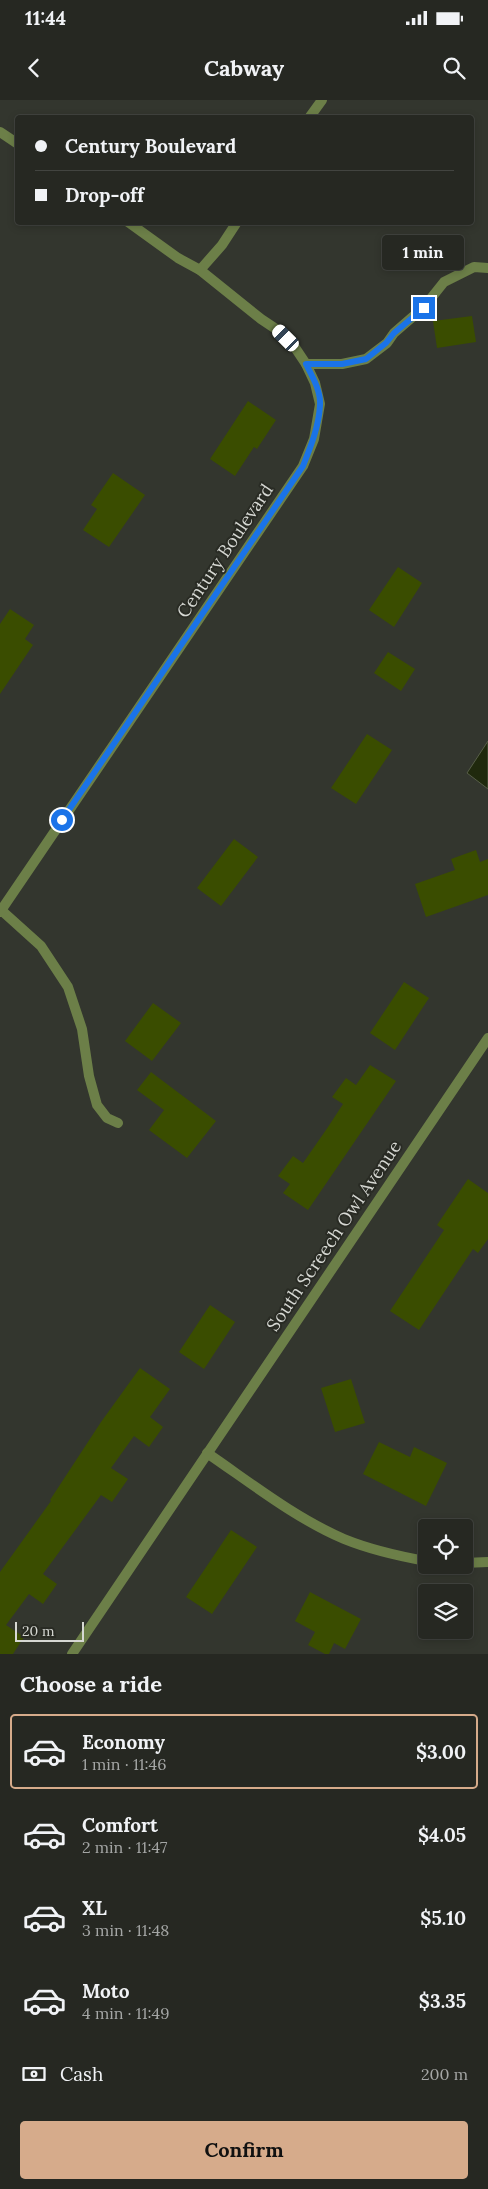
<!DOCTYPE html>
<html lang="en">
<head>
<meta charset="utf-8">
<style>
  :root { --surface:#262822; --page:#32342f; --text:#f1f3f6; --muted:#a4a6a5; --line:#424440; --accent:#d6ab8b }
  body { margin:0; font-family:Lora,serif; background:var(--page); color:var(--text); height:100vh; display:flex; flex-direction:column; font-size:19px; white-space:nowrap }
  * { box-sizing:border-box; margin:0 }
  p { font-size:16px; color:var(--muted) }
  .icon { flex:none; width:28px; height:28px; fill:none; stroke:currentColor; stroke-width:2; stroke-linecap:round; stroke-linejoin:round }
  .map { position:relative; height:1554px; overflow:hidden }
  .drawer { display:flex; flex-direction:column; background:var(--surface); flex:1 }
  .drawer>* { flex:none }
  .hud { position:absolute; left:15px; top:15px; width:459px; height:110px; border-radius:5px; box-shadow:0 2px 8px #0003,0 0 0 1px var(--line); display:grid; align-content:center; height:110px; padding:0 20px; background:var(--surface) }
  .buttons { position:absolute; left:418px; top:1419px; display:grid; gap:10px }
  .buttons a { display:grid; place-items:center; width:55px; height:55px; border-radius:5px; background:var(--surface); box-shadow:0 2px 8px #0003,0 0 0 1px var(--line); font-size:25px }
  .scale { position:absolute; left:15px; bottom:12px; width:69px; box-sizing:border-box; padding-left:5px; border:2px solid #d6d8d3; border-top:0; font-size:14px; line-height:18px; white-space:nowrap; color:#d6d8d3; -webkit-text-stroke:4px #292b24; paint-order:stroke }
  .end { position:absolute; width:22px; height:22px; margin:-11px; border:6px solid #1a73e8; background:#fff; box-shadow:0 0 0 2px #fff }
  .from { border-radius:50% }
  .bubble { position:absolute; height:35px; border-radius:5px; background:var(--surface); box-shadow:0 2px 8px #0003,0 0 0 1px var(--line); font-size:16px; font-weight:700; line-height:35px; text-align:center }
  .car { position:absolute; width:15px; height:30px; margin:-15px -8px; border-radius:6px; box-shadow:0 0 4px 1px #0007; background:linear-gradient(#fff 24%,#345 0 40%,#fff 0 76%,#345 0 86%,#fff 0) }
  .hud b { display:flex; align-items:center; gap:18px; height:48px; font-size:19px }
  .hud b+b { border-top:1px solid var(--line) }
  .hud i { width:12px; height:12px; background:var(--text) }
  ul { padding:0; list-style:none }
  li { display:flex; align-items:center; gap:15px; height:75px; margin:0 10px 8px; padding:0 10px; border:2px solid transparent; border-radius:5px }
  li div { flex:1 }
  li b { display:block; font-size:19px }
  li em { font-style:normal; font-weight:700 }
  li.active { border-color:var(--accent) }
  li>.icon { width:45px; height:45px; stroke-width:1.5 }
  h2 { padding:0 20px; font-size:22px; line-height:60px }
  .pay { display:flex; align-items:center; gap:12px; height:55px; padding:0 20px; font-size:19px }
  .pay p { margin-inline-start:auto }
  .button { display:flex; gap:10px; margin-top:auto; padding:10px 20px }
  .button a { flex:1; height:58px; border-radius:5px; background:var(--accent); color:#111; font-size:20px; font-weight:700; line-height:58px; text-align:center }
  .status { display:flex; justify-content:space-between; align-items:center; height:35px; padding:0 25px; background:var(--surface); direction:ltr }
  .status svg { height:14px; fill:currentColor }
  header { display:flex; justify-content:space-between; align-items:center; height:65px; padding:0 20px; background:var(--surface); font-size:22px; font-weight:700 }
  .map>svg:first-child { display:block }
  .water { fill:#20290d; stroke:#575e48 }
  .building { fill:#3a4d00 }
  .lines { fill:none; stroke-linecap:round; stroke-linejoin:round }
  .lane { stroke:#6c7f48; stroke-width:10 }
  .street { stroke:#6c7f48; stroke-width:10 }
  .route { stroke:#1a73e8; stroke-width:6 }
  .labels { text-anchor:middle; stroke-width:4; stroke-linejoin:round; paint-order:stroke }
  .street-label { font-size:18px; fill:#d6d8d3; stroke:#292b24 }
</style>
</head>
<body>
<div class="status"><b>11:44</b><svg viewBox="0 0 49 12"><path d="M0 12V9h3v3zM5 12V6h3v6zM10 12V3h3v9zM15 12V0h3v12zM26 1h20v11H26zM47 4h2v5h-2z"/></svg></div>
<header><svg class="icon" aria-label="back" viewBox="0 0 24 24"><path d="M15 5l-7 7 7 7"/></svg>Cabway<svg class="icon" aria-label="search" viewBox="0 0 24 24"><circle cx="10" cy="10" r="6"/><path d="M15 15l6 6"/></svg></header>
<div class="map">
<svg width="488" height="1554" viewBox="0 0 488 1554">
  <rect width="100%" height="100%" fill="#33362e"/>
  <polygon class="water" points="488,641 488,689 467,673"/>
  <g class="building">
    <polygon points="472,216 476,242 437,248 433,221"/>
    <polygon points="248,301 276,320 257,349 254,347 235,376 210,359"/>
    <polygon points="113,373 145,395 109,447 83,430 97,409 91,405"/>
    <polygon points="398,467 422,483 394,527 369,510"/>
    <polygon points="10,509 34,525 25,539 33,545 0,594 0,524"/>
    <polygon points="388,552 415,569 401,591 374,573"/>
    <polygon points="367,634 392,650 356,704 331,688"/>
    <polygon points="234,739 258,757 221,806 197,788"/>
    <polygon points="476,750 480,762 488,759 488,795 426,817 415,784 455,770 451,759"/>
    <polygon points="404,882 429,898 395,950 370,933"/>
    <polygon points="153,903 181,923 152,961 125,941"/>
    <polygon points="370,965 396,981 308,1110 283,1093 290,1084 278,1076 293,1056 303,1063 328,1027 343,1004 332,997 346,978 356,985"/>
    <polygon points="151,972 216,1021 187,1058 149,1030 164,1010 137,990"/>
    <polygon points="468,1079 488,1093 488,1139 478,1153 473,1149 419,1230 390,1211 444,1130 437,1125"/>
    <polygon points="210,1205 235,1222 204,1269 179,1252"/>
    <polygon points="140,1268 170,1289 150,1317 163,1327 149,1347 134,1336 111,1368 128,1379 112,1402 101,1395 43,1474 57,1484 43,1504 29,1494 6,1525 24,1537 13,1554 0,1554 0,1472 51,1401 50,1400 101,1322"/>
    <polygon points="351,1279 365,1323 335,1332 321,1288"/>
    <polygon points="379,1342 410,1357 414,1347 447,1363 426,1406 363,1374"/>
    <polygon points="231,1430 257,1447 212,1514 186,1497"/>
    <polygon points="310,1492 361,1519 345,1549 334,1543 329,1554 325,1554 308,1545 315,1532 295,1521"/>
  </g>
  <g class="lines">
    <g class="lane">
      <polyline points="306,264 342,264 366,259 387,243 394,233 424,207 444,182 474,167 488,168"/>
      <polyline points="1,810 41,846 68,887 82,929 89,976 97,1005 107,1018 118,1023"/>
    </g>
    <g class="street">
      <polyline points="309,18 322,0"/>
      <polyline points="0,32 18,44"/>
      <polyline points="200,170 222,145 237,122"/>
      <polyline points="0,812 303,366 314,339 320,304 315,283 306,264 294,246 279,231 261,219 200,170 178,158 128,122"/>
      <path d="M 207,1353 C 251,1383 295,1418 344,1439 C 371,1450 398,1456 426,1461"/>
      <polyline points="464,1463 488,1462"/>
      <polyline points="72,1554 488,938"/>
    </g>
  </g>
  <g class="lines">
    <path class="route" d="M 62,720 L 303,366 C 311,346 319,326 320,305 C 321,291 312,276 306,264 L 342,264 L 366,259 L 386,243 L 394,233 L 424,208"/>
  </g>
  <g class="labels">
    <g class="street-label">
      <text transform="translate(225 451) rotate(-56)" y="6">Century Boulevard</text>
      <text transform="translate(334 1136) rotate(-56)" y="6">South Screech Owl Avenue</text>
    </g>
  </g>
</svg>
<div class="buttons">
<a><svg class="icon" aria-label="locate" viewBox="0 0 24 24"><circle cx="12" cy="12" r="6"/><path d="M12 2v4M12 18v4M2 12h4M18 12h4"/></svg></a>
<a><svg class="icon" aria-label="layers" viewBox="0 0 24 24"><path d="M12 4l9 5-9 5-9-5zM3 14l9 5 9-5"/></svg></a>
</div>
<div class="scale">20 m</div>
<i class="end from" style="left:62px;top:720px"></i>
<i class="end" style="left:424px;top:208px"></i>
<div class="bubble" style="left:382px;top:135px;width:82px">1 min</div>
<i class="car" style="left:286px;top:238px;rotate:315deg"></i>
<div class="hud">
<b><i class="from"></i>Century Boulevard</b>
<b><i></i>Drop-off</b>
</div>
</div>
<section class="drawer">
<h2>Choose a ride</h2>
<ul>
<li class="active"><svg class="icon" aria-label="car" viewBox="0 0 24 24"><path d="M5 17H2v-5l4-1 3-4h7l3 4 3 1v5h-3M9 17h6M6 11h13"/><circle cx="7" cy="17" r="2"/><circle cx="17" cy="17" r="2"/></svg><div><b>Economy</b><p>1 min · 11:46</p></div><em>$3.00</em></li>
<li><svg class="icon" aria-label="car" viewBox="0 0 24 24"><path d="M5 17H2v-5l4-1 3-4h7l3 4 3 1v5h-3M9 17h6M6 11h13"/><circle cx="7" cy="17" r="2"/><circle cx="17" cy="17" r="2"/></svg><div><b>Comfort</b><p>2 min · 11:47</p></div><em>$4.05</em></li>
<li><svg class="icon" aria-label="car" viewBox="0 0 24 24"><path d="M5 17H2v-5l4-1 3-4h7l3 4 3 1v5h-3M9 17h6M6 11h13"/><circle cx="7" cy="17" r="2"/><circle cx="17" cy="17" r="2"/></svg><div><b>XL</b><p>3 min · 11:48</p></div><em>$5.10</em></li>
<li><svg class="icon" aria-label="car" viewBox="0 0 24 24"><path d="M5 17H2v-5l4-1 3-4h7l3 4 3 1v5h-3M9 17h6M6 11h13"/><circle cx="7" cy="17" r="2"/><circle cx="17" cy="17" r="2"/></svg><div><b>Moto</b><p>4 min · 11:49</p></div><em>$3.35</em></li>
</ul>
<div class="pay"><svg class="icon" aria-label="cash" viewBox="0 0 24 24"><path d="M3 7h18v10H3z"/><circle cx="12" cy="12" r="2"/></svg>Cash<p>200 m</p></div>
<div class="button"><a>Confirm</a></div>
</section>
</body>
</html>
